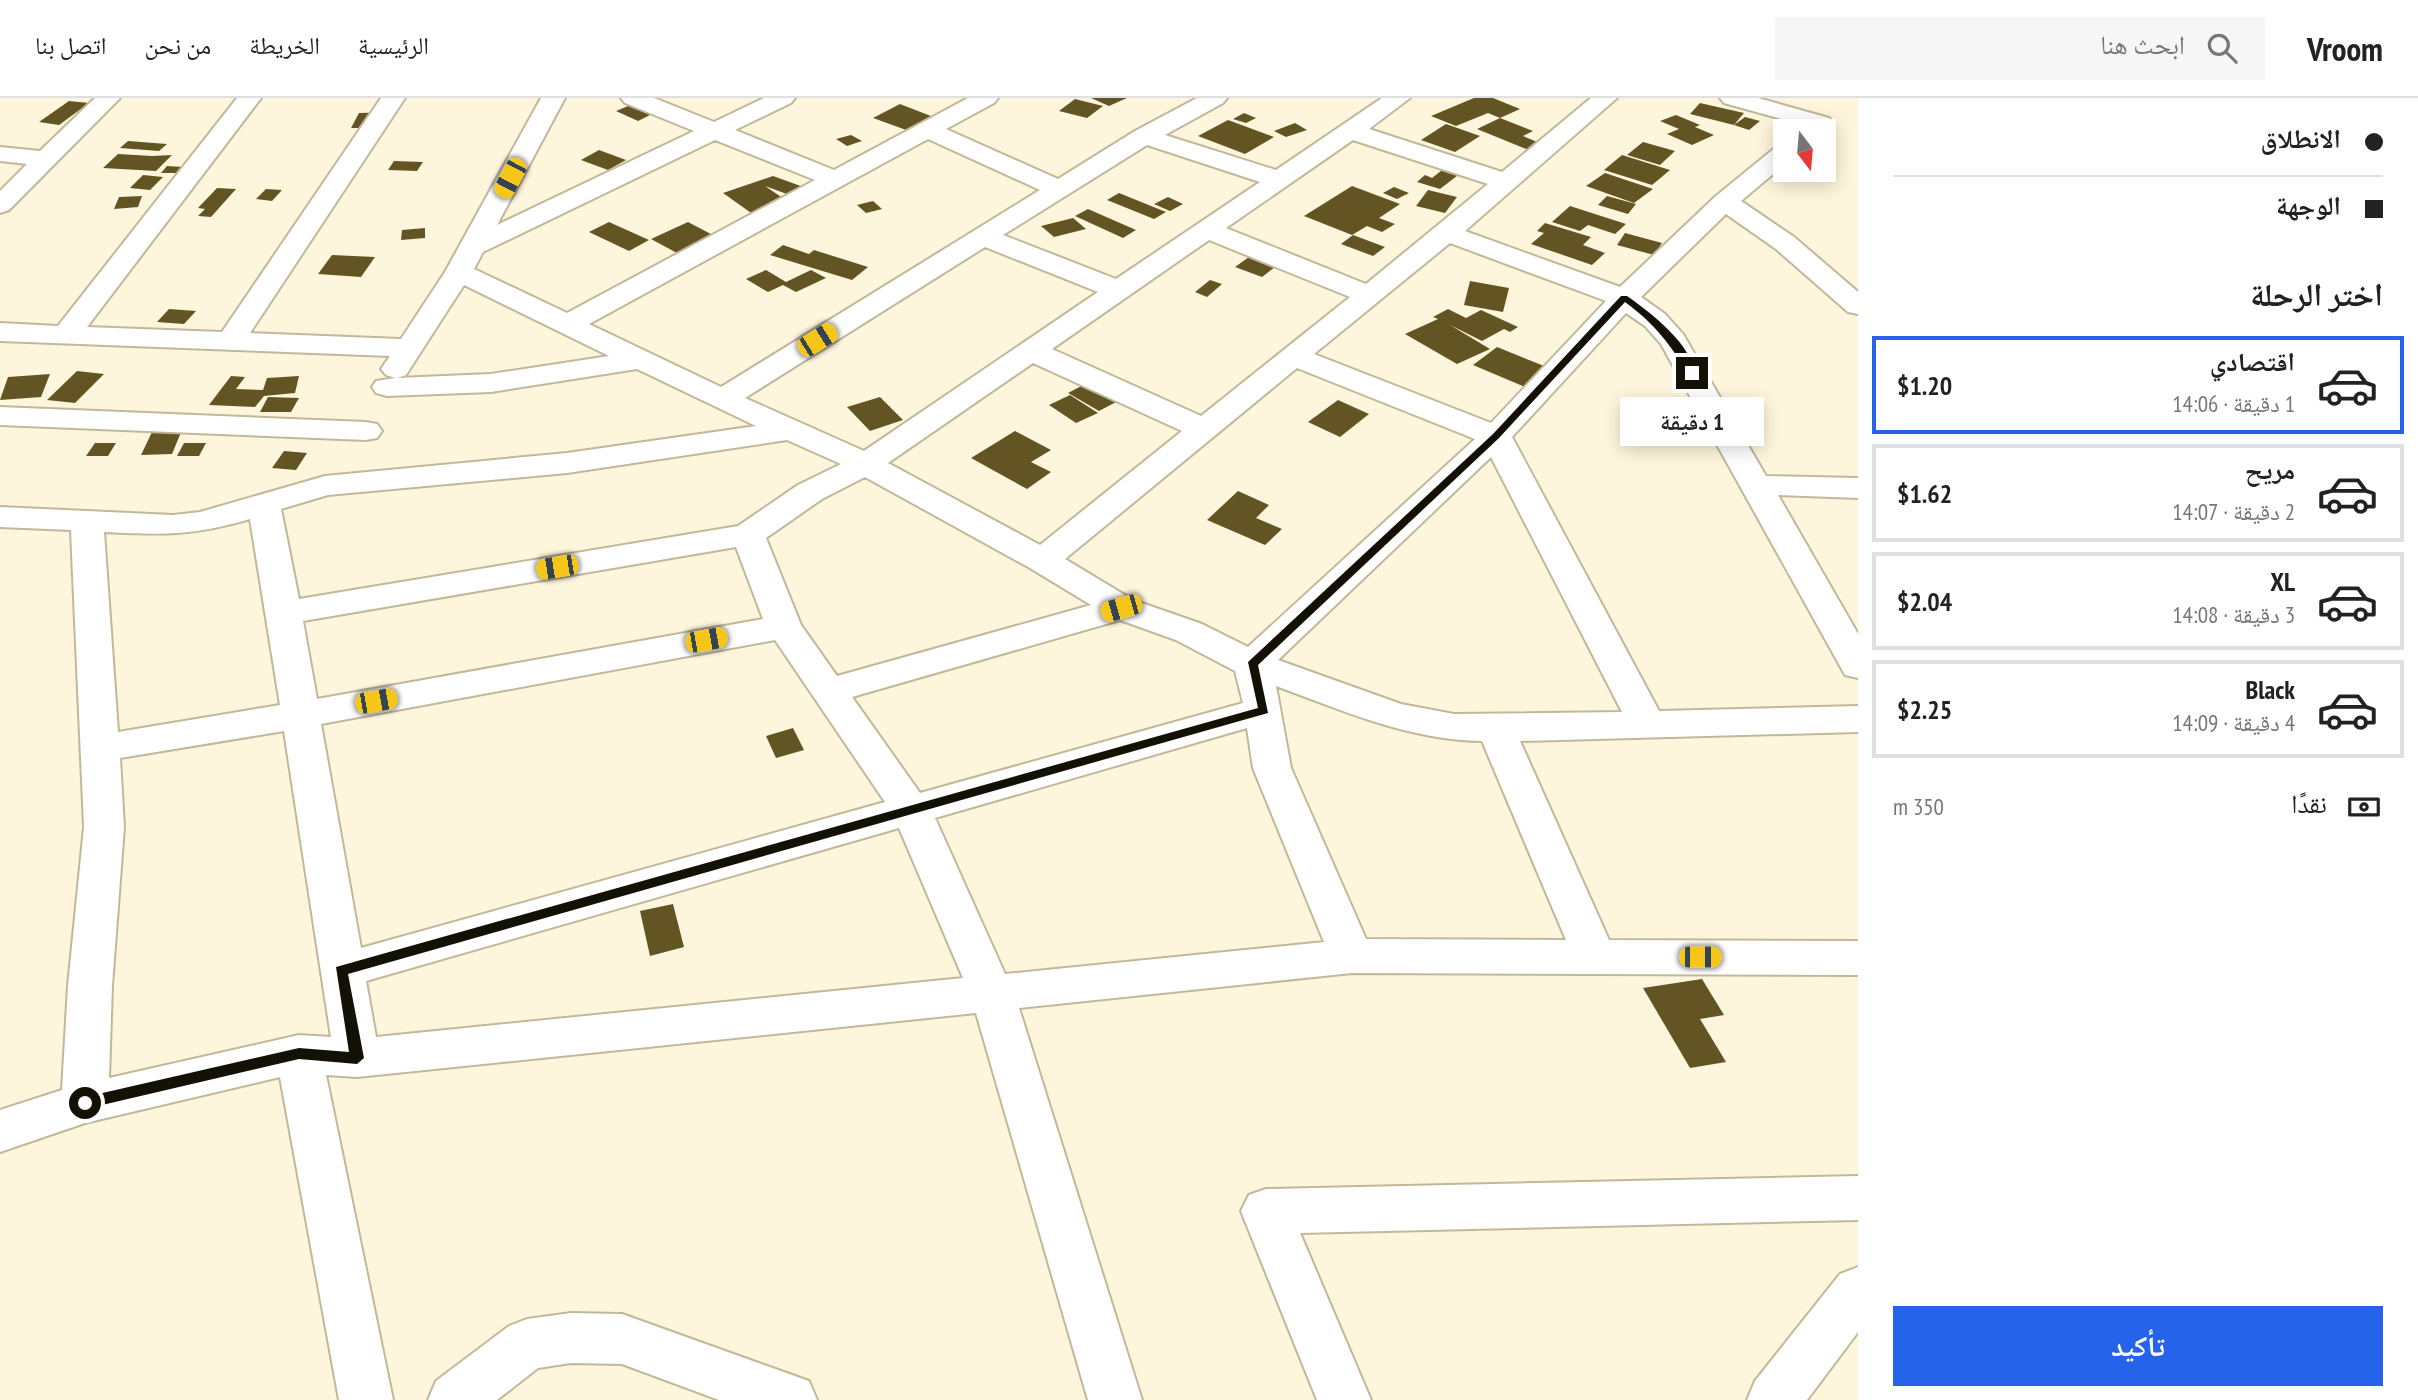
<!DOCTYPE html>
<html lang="ar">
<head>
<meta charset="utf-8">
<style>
  :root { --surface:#fff; --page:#f6f6f6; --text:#222; --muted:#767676; --line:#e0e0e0; --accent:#2563eb }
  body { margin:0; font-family:"PT Sans Narrow","Noto Naskh Arabic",sans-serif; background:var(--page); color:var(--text); direction:rtl; height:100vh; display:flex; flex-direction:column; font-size:26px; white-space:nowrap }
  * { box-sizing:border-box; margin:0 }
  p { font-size:23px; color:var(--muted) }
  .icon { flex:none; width:38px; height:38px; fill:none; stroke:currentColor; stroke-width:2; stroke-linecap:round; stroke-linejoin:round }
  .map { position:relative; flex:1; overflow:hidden; direction:ltr }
  .details { display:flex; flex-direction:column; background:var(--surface); width:560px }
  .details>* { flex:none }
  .guide { display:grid; align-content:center; height:154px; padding:0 35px; background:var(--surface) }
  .needle { width:46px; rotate:164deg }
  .fabs { position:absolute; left:1773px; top:21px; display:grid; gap:14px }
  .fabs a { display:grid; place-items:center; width:63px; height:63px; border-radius:0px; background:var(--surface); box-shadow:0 4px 18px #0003; font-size:35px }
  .end { position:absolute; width:32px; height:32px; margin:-16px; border:9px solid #131005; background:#fff; box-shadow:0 0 0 4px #fff }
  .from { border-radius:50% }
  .bubble { position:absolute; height:49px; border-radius:0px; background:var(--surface); box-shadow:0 4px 18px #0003; font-size:23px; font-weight:700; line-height:49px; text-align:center; direction:rtl }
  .car { position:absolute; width:21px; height:42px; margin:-21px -10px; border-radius:9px; box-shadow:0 0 5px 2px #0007; background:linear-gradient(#f5c518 24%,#345 0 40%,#f5c518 0 76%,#345 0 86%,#f5c518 0) }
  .guide b { display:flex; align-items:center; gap:24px; height:66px; font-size:26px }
  .guide b+b { border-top:2px solid var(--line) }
  .guide i { width:18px; height:18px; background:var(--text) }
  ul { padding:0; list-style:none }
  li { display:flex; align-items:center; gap:21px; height:98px; margin:0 14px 10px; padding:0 21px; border:4px solid var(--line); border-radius:0px }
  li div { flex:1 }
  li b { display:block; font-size:26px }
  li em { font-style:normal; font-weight:700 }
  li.selected { border-color:var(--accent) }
  li>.icon { width:63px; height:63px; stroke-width:1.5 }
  h2 { padding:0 35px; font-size:32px; line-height:84px }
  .pay { display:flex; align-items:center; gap:18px; height:77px; padding:0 35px; font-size:26px }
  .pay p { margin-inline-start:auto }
  .button { display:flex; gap:14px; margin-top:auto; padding:14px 35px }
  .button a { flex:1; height:80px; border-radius:0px; background:var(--accent); color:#fff; font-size:28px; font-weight:700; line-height:80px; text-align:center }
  header { display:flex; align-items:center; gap:42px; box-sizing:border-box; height:98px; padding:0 35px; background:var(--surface); border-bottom:2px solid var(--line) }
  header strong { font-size:33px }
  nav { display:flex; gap:38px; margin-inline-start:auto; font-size:24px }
  .search { width:490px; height:63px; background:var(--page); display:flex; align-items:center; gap:18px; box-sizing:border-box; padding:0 24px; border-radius:0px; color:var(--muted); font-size:26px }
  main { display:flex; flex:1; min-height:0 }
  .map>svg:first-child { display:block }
  .building { fill:#635523 }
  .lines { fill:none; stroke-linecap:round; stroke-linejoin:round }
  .minor-casing { stroke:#c2b899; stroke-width:4 }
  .minor { fill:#fff; fill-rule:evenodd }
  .route { fill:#131005 }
</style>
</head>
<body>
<header>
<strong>Vroom</strong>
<div class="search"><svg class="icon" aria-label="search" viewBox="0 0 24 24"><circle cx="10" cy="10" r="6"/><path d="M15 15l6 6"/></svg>ابحث هنا</div>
<nav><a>الرئيسية</a><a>الخريطة</a><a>من نحن</a><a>اتصل بنا</a></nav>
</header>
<main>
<section class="details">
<div class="guide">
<b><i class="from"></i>الانطلاق</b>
<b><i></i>الوجهة</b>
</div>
<h2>اختر الرحلة</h2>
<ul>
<li class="selected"><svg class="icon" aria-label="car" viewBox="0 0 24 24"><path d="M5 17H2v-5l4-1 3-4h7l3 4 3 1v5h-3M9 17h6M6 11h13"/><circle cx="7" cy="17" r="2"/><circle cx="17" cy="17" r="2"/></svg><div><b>اقتصادي</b><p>1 دقيقة · 14:06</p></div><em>$1.20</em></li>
<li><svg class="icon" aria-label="car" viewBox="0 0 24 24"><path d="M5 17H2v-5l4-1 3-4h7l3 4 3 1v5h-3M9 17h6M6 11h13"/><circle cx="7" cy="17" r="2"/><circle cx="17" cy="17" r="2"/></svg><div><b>مريح</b><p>2 دقيقة · 14:07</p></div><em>$1.62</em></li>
<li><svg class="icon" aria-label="car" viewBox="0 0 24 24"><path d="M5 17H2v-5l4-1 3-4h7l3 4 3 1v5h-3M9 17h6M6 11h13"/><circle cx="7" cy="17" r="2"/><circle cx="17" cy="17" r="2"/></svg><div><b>XL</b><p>3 دقيقة · 14:08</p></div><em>$2.04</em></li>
<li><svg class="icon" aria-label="car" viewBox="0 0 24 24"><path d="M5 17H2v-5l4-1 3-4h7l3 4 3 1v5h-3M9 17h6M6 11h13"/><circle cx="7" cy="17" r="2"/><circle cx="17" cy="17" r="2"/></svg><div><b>Black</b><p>4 دقيقة · 14:09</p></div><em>$2.25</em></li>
</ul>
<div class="pay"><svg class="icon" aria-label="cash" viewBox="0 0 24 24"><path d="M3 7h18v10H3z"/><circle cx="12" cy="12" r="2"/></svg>نقدًا<p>350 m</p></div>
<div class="button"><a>تأكيد</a></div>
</section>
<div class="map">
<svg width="1858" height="1302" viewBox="0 0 1858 1302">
  <rect width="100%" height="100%" fill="#fef6dc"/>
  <g class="building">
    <polygon points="1091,0 1127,0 1109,8"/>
    <polygon points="1474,0 1493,0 1520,11 1500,20 1488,15 1456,28 1431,18"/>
    <polygon points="1075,1 1103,8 1087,20 1059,13"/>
    <polygon points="69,3 89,5 59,27 39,24"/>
    <polygon points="1700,5 1744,15 1734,27 1690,16"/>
    <polygon points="633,6 654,15 638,23 616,13"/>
    <polygon points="900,6 936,20 909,33 873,20"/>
    <polygon points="394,14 387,30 351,30 359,15"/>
    <polygon points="1244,15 1256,20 1246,25 1233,21"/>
    <polygon points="1676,17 1700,27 1695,29 1714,37 1692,47 1667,36 1679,31 1660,23"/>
    <polygon points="1745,19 1760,23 1749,32 1734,27"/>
    <polygon points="1500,20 1533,33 1523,38 1554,51 1541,57 1477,31"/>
    <polygon points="1228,22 1274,39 1245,56 1198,38"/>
    <polygon points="1295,25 1307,32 1286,39 1274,33"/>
    <polygon points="1446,26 1480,38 1455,54 1421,42"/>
    <polygon points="851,37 862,43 847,48 836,41"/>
    <polygon points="128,43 167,46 159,53 120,50"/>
    <polygon points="1643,44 1675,53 1660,67 1627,57"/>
    <polygon points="599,52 626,62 608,72 581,62"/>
    <polygon points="118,56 152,58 172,57 156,73 103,70"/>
    <polygon points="1622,57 1670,72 1652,87 1604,72"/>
    <polygon points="394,63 423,64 417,73 388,72"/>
    <polygon points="167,68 183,69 177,75 161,75"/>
    <polygon points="1446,69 1462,74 1440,91 1417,84 1425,77 1432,80"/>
    <polygon points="1605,75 1653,91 1634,105 1586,88"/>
    <polygon points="143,77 163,79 150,92 130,90"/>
    <polygon points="773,78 809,91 795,99 765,88 790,105 754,117 723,95"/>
    <polygon points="1352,88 1400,106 1379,120 1395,126 1382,134 1367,128 1352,137 1304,118"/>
    <polygon points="1394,89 1409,95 1397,101 1383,95"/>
    <polygon points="217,90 236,91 211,119 198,118 205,111 198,110"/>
    <polygon points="266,91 282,92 272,103 256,101"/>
    <polygon points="1428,92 1457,99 1445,115 1416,108"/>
    <polygon points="1119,95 1166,114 1154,121 1107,102"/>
    <polygon points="142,98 138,109 114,111 119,99"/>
    <polygon points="1607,98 1636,106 1628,116 1598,107"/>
    <polygon points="1168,99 1183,106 1170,113 1154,106"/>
    <polygon points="873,103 882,111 866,115 857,107"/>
    <polygon points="1570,108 1626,126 1615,136 1588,127 1580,133 1552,124"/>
    <polygon points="1088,111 1136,132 1123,140 1075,118"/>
    <polygon points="1073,120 1086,131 1054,139 1041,128"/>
    <polygon points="609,124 649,142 629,153 589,134"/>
    <polygon points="688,124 728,145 690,162 651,141"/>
    <polygon points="1545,125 1591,139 1583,147 1605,155 1592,167 1531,146 1544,135 1537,133"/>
    <polygon points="425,130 425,140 401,142 402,132"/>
    <polygon points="1625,135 1662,145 1654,157 1617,147"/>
    <polygon points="1353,137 1385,149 1373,158 1341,146"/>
    <polygon points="783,147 809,156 814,152 868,169 852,182 770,157"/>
    <polygon points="332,157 375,159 361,179 318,176"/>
    <polygon points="1249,159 1275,169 1262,179 1235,169"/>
    <polygon points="766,172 786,184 811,172 826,180 796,194 783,187 768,194 746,181"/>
    <polygon points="1210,182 1222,186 1207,199 1195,194"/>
    <polygon points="1470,183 1509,190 1503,214 1464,207"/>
    <polygon points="169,211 196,213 184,226 157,224"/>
    <polygon points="1448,211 1466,220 1481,212 1518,229 1510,234 1504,231 1482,243 1450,227 1490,251 1457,266 1405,236 1438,221 1433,219"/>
    <polygon points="1497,249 1549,270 1525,289 1473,267"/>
    <polygon points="77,273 104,276 75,305 47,302"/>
    <polygon points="50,276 41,299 0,302 8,279"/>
    <polygon points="231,278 245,279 236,291 263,292 267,280 299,278 295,295 264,298 255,309 209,307"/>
    <polygon points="1089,284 1120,302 1099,313 1068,295"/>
    <polygon points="1070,297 1098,315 1076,325 1049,307"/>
    <polygon points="268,299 299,300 291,314 260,314"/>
    <polygon points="880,299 903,322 870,333 847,309"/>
    <polygon points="1338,302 1369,316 1340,339 1308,324"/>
    <polygon points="182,332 172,356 141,357 152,334"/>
    <polygon points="1015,333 1051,352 1031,364 1051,374 1027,391 971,360"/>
    <polygon points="95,345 116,345 108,358 86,358"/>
    <polygon points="184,345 206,345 199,358 177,358"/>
    <polygon points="284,353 307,355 296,372 272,370"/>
    <polygon points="1238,393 1269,407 1256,420 1282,431 1265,447 1207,422"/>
    <polygon points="793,630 804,652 776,660 766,638"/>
    <polygon points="673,806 684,849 650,858 640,813"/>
    <polygon points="1702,881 1724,917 1700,921 1726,964 1690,970 1643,890"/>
  </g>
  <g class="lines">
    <g class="minor-casing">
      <g id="minor">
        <polygon points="95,0 120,0 9,112 0,115 0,93 27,66 0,63 0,49 40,53"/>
        <path d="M 237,0 L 261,0 L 87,229 L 222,234 L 381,0 L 405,0 L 250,235 L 401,241 L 445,174 L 541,0 L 565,0 L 497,127 L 694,33 L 625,5 L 621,0 L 654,0 L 714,24 L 764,0 L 795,0 L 791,5 L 735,32 L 834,72 L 968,0 L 998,0 L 994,5 L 946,31 L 1058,81 L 1135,33 L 1197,0 L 1227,0 L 1223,5 L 1165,37 L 1276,72 L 1382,0 L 1410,0 L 1369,31 L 1502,74 L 1591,0 L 1617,0 L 1465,133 L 1620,189 L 1716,98 L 1776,49 L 1785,47 L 1785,66 L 1741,103 L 1794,139 L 1858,194 L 1858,216 L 1848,214 L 1776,151 L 1726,116 L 1641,199 L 1665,216 L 1683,236 L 1766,378 L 1858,380 L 1858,400 L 1778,397 L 1858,536 L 1858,580 L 1845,577 L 1840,568 L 1661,246 L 1645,228 L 1626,215 L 1512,339 L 1659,613 L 1858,608 L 1858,634 L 1520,643 L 1609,842 L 1858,843 L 1858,877 L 1352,875 L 1019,910 L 1142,1302 L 1088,1302 L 976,915 L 357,979 L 326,977 L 393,1302 L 339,1302 L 280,979 L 85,1025 L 0,1054 L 0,1012 L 62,992 L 68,888 L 84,729 L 71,432 L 0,429 L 0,409 L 173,417 L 200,414 L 325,378 L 567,355 L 756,328 L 637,271 L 491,294 L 387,298 L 376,295 L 372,289 L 376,283 L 395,280 L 386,277 L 381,271 L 390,258 L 0,243 L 0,225 L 58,228 ZM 928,41 L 1040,92 L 721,289 L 589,226 ZM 715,42 L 815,82 L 567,215 L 474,171 L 483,154 ZM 1353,42 L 1488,86 L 1366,186 L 1226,130 ZM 1147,47 L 1260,84 L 1116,181 L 1003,137 ZM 1209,142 L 1350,199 L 1201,318 L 1052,251 ZM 1450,145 L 1606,203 L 1491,325 L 1314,256 ZM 985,149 L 1098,194 L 864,353 L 745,300 ZM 464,187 L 609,258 L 491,276 L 397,280 L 406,277 ZM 1033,265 L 1182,333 L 1040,447 L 888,365 ZM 1297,270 L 1475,341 L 1248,549 L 1202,526 L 1133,502 L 1065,461 ZM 787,342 L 841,366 L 798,387 L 738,428 L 299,501 L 281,411 L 328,397 L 567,375 ZM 1491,359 L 1622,614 L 1454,616 L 1401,606 L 1278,562 ZM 865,379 L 1030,470 L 1091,507 L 837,578 L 801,527 L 766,440 L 822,401 ZM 250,421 L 280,607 L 118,634 L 104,434 C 163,437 192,438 250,421 ZM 736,449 L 763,521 L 317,601 L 303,523 ZM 1120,522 L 1176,542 L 1235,573 L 1243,605 L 920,695 L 852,599 ZM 775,542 L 885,704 L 361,850 L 321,626 ZM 1276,588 C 1344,613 1409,642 1482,643 L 1566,842 L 1366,841 L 1291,670 ZM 1247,630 L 1253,670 L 1324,844 L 1005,876 L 935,720 ZM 284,633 L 331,939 L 299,937 L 109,980 L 112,888 L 124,729 L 120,660 ZM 899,730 L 963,880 L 376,939 L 366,883 Z"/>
        <polygon points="1720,0 1758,0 1829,20 1833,25 1829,30 1821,32 1724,5"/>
        <polygon points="0,309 366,324 377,326 382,333 377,340 366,342 0,327"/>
        <polygon points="1858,1078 1858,1122 1300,1135 1371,1302 1317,1302 1241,1113 1249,1097 1266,1091"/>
        <polygon points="1858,1169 1858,1234 1807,1302 1747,1302 1755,1283 1840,1176"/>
        <polygon points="571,1215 622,1216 809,1283 817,1302 719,1302 622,1266 571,1265 538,1270 497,1302 428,1302 436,1283 509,1228 527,1221"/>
      </g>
    </g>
    <use href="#minor" class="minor"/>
  </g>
  <path class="route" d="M 1621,198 L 1627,198 C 1651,215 1693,247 1695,277 L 1689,277 C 1669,245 1656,227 1625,204 L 1499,340 L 1258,567 L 1268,615 L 348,876 L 364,960 L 357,966 L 299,961 L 85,1011 L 80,1009 L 80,1001 L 85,999 L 299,950 L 349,954 L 336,869 L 1258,610 L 1248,564 L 1493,336 Z"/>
</svg>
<div class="fabs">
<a><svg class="needle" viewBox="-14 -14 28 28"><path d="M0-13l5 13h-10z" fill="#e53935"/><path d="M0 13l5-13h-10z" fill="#767676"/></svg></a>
</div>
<i class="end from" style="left:85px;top:1005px"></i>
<i class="end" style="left:1692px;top:275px"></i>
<div class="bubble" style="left:1620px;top:299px;width:144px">1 دقيقة</div>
<i class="car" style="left:510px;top:80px;rotate:208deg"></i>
<i class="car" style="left:817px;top:242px;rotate:58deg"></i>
<i class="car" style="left:557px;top:469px;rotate:261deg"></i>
<i class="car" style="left:1121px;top:510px;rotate:254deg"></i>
<i class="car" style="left:706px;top:542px;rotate:80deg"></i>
<i class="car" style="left:376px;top:603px;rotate:80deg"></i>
<i class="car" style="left:1700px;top:859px;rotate:90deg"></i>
</div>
</main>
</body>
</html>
